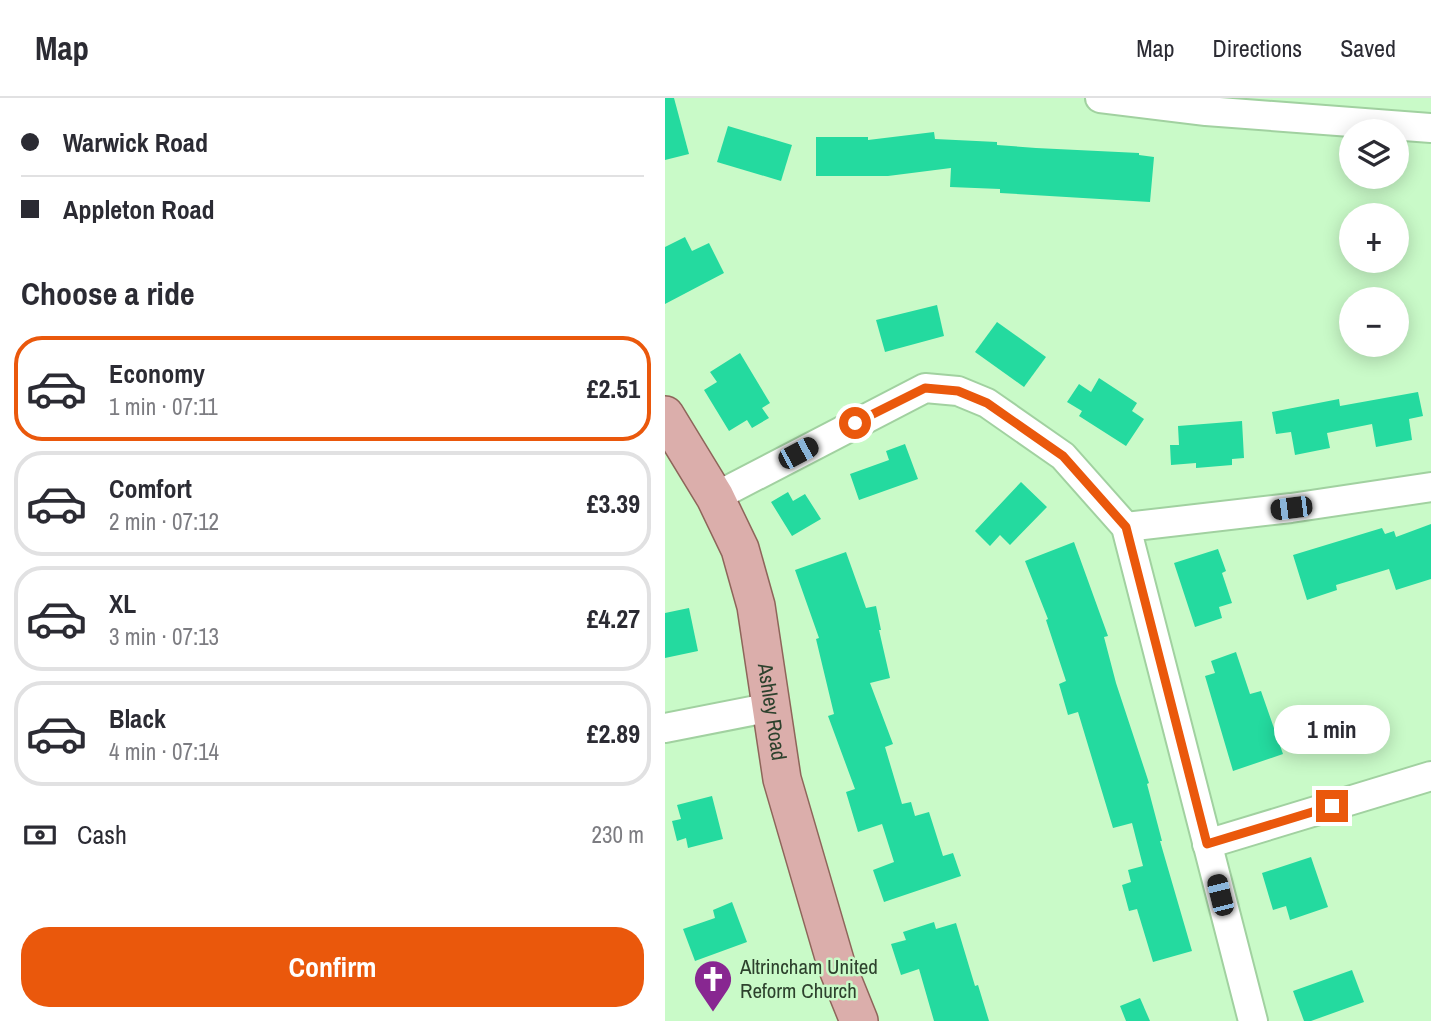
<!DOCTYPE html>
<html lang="en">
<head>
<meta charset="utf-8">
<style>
  :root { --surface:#fff; --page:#f2f2f3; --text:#2b2b33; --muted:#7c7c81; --line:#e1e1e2; --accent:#ea580c }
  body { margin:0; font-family:"Archivo Narrow",sans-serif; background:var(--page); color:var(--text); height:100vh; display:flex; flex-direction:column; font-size:26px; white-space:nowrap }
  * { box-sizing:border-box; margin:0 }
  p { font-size:23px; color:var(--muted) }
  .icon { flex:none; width:38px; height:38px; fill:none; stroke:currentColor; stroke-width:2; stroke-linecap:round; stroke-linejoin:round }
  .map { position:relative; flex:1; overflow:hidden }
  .sheet { display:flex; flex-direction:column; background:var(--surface); width:665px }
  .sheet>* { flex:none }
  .hud { display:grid; align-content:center; height:154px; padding:0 21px; background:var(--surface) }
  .tools { position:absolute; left:674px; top:21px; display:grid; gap:14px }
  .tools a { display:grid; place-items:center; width:70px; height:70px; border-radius:50%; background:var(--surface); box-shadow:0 4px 18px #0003; font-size:35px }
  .end { position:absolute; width:32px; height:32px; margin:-16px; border:9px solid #ea580c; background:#fff; box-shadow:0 0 0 4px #fff }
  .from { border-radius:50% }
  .bubble { position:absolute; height:49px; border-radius:24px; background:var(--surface); box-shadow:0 4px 18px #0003; font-size:23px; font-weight:700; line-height:49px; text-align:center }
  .car { position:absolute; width:21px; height:42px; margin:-21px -10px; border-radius:9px; box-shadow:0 0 5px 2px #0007; background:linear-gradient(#222 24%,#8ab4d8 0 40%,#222 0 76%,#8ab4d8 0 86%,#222 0) }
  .hud b { display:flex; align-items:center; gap:24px; height:66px; font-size:26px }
  .hud b+b { border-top:2px solid var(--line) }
  .hud i { width:18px; height:18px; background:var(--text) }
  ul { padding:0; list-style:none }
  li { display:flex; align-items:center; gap:21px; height:105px; margin:0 14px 10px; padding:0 7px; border:4px solid var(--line); border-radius:28px }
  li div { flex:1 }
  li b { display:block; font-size:26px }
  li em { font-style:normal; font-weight:700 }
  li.selected { border-color:var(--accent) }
  li>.icon { width:63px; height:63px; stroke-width:1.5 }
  h2 { padding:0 21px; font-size:32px; line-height:84px }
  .pay { display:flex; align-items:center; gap:18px; height:77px; padding:0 21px; font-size:26px }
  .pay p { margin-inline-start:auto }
  .cta { display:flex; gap:14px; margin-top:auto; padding:14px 21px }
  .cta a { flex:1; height:80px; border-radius:28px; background:var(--accent); color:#fff; font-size:28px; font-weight:700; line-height:80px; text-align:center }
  header { display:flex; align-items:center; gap:42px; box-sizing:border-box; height:98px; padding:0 35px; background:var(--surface); border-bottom:2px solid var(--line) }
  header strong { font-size:33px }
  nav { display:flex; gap:38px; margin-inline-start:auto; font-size:24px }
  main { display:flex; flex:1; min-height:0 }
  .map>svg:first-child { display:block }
  .building { fill:#24da9f }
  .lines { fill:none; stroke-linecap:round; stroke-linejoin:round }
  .minor-casing { stroke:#a1d1a0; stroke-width:32 }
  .major-casing { stroke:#8e655a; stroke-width:40 }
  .minor { stroke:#fff; stroke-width:28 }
  .major { stroke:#dbaeab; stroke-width:37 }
  .route { stroke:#ea580c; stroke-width:9 }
  .labels { text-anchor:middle; stroke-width:5; stroke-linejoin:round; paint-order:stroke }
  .street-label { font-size:21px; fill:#2d412d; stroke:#c9fac8 }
  .poi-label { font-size:21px; fill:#2d412d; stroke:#c9fac8; text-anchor:start }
</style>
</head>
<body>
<header>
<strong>Map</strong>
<nav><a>Map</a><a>Directions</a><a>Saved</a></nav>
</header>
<main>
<section class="sheet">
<div class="hud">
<b><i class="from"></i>Warwick Road</b>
<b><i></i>Appleton Road</b>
</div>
<h2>Choose a ride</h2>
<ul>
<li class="selected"><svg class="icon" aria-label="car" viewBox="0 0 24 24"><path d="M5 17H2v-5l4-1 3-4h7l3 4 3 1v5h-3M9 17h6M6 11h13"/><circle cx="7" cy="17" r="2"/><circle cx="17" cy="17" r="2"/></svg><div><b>Economy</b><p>1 min · 07:11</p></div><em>£2.51</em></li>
<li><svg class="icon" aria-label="car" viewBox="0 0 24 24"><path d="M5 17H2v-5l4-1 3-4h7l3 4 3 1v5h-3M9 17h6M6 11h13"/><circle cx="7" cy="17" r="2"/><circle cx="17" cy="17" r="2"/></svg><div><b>Comfort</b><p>2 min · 07:12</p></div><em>£3.39</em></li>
<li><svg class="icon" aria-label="car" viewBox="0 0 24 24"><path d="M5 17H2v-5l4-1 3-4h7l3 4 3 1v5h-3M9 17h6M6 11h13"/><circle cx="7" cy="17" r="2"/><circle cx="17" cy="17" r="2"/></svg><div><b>XL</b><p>3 min · 07:13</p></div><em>£4.27</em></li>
<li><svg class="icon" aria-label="car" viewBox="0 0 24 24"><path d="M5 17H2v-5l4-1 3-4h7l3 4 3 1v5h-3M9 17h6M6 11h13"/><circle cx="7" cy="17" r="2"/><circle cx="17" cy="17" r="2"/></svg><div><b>Black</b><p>4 min · 07:14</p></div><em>£2.89</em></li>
</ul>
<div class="pay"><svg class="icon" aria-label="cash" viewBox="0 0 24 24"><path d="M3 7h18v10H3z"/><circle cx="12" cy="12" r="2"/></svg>Cash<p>230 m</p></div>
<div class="cta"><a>Confirm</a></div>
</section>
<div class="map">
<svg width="766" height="923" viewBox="0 0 766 923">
  <rect width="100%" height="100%" fill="#c9fac8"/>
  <g class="building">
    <polygon points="0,0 9,0 24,56 0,62"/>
    <polygon points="63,28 127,47 116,83 52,64"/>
    <polygon points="269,34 270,41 332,44 332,47 371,50 474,55 474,57 489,59 485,104 335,95 335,91 285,89 286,70 223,78 151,78 151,39 203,39 203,42"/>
    <polygon points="20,139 27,153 44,145 59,175 0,206 0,149"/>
    <polygon points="272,207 279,238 220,254 211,222"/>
    <polygon points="332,224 381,259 359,289 310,254"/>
    <polygon points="75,255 105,305 97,310 104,320 87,330 82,322 64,333 39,292 52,284 45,274"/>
    <polygon points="434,280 472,305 467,313 479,321 461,348 414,318 417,313 402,304 414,286 426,294"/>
    <polygon points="753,294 758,318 744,321 747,342 711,349 707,326 662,335 665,350 630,357 626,334 611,336 607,314 674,301 675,308"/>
    <polygon points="577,323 579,360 567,361 567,367 531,370 531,365 506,367 505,347 514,347 513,328"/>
    <polygon points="240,346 253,381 194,402 185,376 224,362 221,353"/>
    <polygon points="356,384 382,409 345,447 335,437 325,448 310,433"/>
    <polygon points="123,394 128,403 140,396 156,421 127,438 106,404"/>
    <polygon points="766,426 766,481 731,492 724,471 671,487 672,492 642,502 628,457 717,430 720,436 729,433 731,439"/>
    <polygon points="409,444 443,538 439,539 451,585 484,685 482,686 497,743 495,743 527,853 488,864 472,811 464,813 457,787 466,784 463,772 478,768 467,725 448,730 413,614 403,617 394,586 401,583 381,522 383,521 360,463"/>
    <polygon points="553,451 561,473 557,475 567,505 554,509 557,520 530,529 509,465"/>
    <polygon points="181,454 201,510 211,508 216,532 214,532 225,580 205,585 228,646 220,649 237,706 246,704 250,718 264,714 278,758 288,755 296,778 219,804 208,772 229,764 217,726 193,734 181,694 190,691 163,618 169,616 151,541 154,540 130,472"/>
    <polygon points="24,510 33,553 0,560 0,515"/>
    <polygon points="571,554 585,596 596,593 618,656 568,673 540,578 550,575 546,563"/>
    <polygon points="47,698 58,741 23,750 21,740 12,743 7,723 16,721 12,707"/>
    <polygon points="646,759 663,809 625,822 621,808 608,812 597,775"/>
    <polygon points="67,804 82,844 30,863 18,831 50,820 48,812"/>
    <polygon points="269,824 271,831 291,825 310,888 313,887 324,923 269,923 254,871 236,877 226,846 241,842 238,834"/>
    <polygon points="687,872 699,904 646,923 639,923 628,893"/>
    <polygon points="475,900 485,923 461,923 455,908"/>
  </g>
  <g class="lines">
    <g class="minor-casing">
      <g id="minor">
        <polyline points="435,0 541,13 766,30"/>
        <polyline points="50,399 260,290 293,293 322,305 398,358 461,429 588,923"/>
        <polyline points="461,429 626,410 766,389"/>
        <polyline points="0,630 107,609"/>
        <polyline points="542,746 766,678"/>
      </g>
    </g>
    <g class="major-casing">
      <g id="major">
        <path id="s1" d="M 0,317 L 50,399 L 75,451 L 91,508 L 117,681 L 171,866 L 194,923"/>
      </g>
    </g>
    <use href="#minor" class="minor"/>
    <use href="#major" class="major"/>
  </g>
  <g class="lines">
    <polyline class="route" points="190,325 260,290 293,293 322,305 398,358 461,429 542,746 667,708"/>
  </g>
  <defs>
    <g id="church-pin" transform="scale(2.0125)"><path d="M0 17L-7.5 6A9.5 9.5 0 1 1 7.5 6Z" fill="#882791" stroke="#c9fac8"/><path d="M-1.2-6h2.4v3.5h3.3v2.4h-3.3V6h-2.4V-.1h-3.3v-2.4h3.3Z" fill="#fff"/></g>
  </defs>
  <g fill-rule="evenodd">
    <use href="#church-pin" x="48" y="881"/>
  </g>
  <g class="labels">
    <g class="street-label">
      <text dy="7" stroke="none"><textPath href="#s1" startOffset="320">Ashley Road</textPath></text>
    </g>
    <g class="poi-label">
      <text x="75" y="876">Altrincham United<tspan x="75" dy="24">Reform Church</tspan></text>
    </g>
  </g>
</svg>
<div class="tools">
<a><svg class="icon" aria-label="layers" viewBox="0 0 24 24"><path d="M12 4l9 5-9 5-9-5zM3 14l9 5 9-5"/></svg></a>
<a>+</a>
<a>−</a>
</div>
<i class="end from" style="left:190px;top:325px"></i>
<i class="end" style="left:667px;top:708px"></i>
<div class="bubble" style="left:609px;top:607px;width:116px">1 min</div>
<i class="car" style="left:133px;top:355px;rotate:62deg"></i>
<i class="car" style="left:626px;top:410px;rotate:263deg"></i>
<i class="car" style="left:555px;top:797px;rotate:346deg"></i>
</div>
</main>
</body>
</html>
